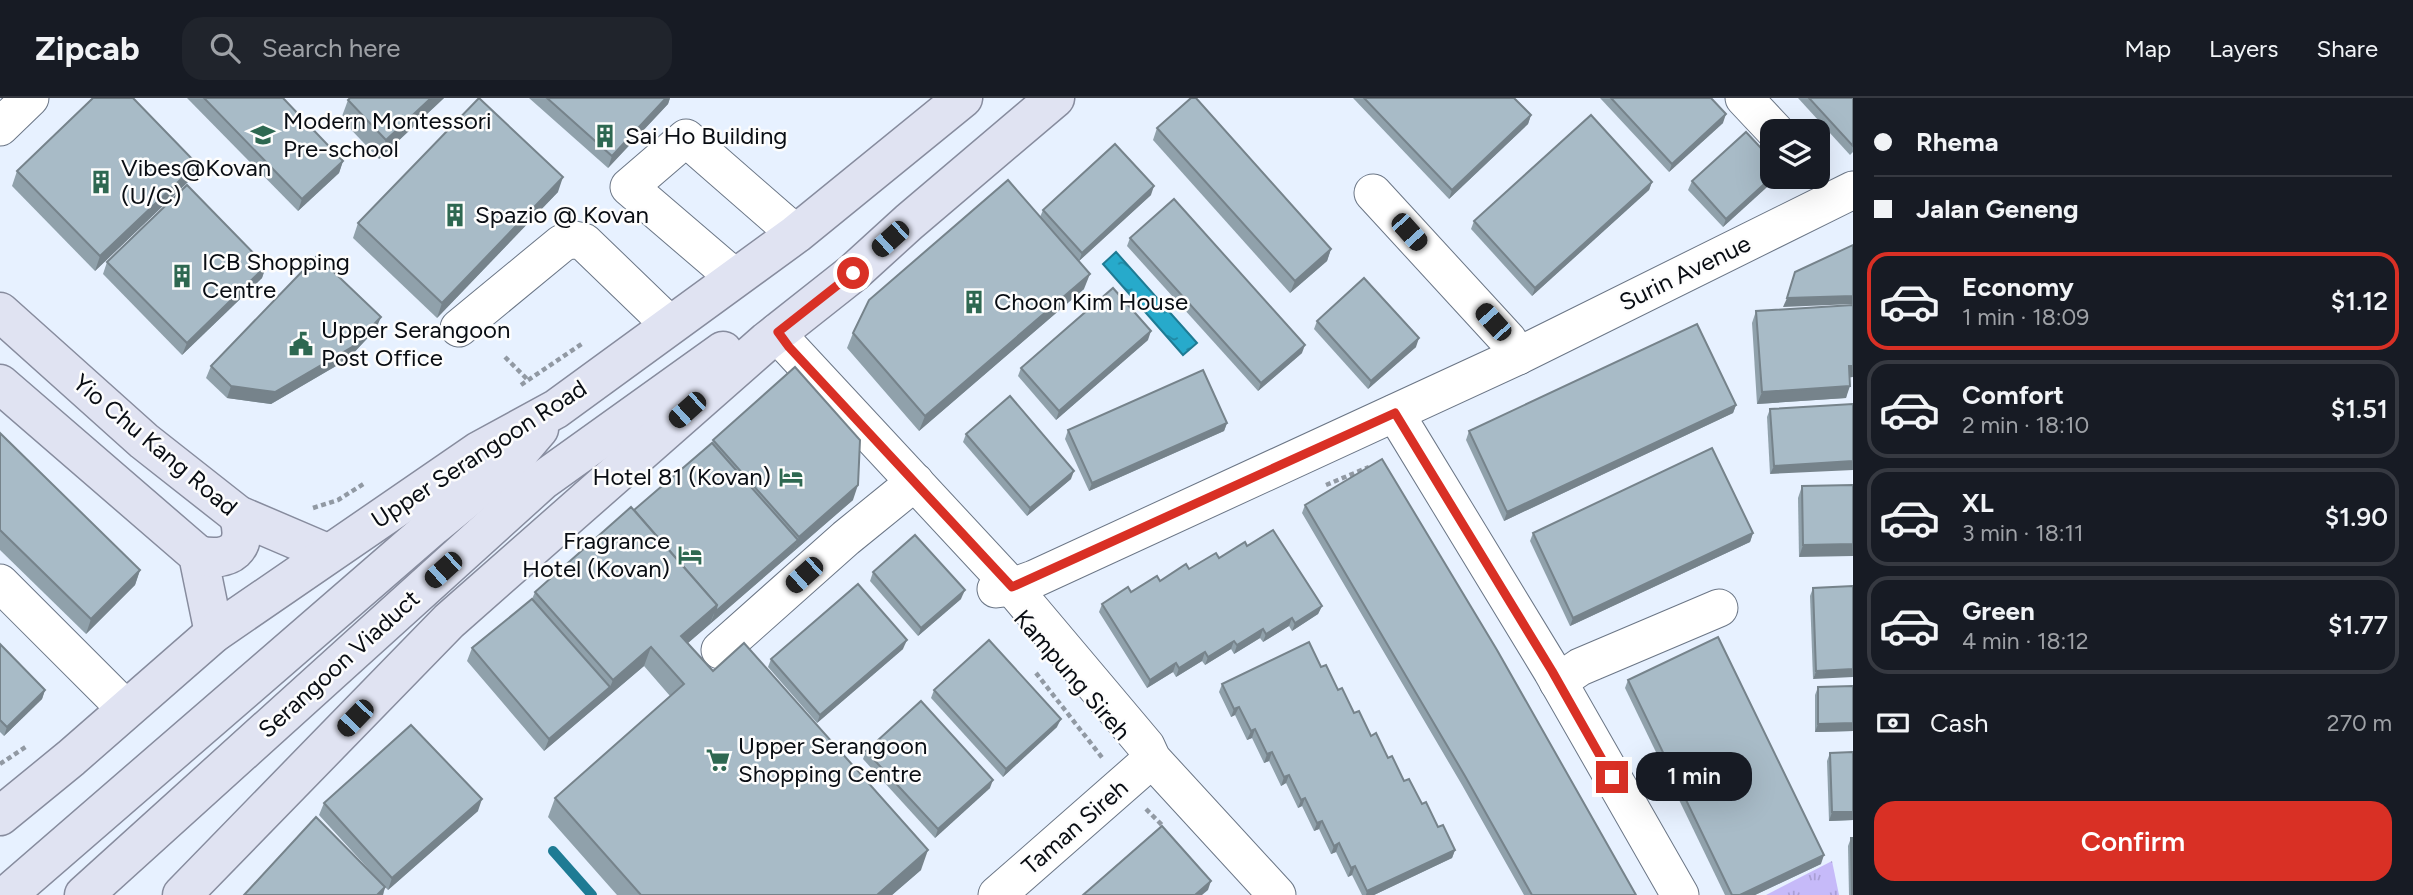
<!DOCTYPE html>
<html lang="en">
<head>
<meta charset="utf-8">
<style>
  :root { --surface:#171b24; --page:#20242c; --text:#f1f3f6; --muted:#9ea1a6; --line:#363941; --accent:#d93025 }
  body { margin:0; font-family:Figtree,sans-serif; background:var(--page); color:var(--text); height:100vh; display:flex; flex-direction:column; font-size:26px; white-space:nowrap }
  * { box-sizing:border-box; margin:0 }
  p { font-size:23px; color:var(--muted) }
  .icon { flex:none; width:38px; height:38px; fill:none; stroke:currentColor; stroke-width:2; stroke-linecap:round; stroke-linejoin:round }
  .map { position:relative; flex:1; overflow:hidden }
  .side { display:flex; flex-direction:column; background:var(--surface); width:560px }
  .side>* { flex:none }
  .guide { display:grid; align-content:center; height:154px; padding:0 21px; background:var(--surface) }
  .controls { position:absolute; left:1760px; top:21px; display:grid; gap:14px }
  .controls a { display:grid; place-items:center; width:70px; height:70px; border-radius:14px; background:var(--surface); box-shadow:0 7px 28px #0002; font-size:35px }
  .end { position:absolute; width:32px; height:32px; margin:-16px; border:9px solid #d93025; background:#fff; box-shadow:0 0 0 4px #fff }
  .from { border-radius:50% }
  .bubble { position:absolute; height:49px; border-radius:21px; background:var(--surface); box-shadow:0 7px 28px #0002; font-size:23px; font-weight:600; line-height:49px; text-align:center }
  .car { position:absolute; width:21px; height:42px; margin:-21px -10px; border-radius:9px; box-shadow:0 0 5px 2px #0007; background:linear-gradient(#222 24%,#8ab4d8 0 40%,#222 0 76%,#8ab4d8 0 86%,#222 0) }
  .guide b { display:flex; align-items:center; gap:24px; height:66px; font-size:26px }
  .guide b+b { border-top:2px solid var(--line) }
  .guide i { width:18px; height:18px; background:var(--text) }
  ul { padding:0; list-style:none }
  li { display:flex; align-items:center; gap:21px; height:98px; margin:0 14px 10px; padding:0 7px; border:4px solid var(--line); border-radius:21px }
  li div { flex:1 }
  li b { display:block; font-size:26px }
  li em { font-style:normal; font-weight:600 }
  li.active { border-color:var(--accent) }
  li>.icon { width:63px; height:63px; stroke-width:1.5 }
  .pay { display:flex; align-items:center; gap:18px; height:77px; padding:0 21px; font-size:26px }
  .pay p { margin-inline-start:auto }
  .primary-button { display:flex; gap:14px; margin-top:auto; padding:14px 21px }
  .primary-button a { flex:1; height:80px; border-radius:21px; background:var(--accent); color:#fff; font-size:28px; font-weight:600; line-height:80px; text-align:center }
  header { display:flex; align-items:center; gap:42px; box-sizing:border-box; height:98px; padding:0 35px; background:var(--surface); border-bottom:2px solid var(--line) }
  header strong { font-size:33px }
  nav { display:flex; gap:38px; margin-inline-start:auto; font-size:24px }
  .search { width:490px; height:63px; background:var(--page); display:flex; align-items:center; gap:18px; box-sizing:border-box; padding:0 24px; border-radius:21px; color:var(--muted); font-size:26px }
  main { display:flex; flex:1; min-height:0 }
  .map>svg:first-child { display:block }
  .grass { fill:url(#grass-tufts) }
  .water { fill:url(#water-ripples); stroke:#1e7b94; stroke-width:2 }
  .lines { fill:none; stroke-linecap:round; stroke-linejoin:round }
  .stream { stroke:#1e7b94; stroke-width:10 }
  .minor-casing { stroke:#6b7686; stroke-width:39 }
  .major-casing { stroke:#878c9e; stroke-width:41 }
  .path { stroke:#9199a3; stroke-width:4.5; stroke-dasharray:5 3.5; stroke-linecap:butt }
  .minor { stroke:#fff; stroke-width:37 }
  .major { stroke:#e0e3f2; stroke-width:38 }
  .wall { fill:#90a1ab }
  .shaded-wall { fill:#76838b }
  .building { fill:#a8bbc7; stroke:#76838b; stroke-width:2 }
  .route { stroke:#d93025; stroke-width:9 }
  .labels { text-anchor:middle; stroke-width:5; stroke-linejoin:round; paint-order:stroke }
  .poi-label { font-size:24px; fill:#090d13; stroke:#fdfdfd; text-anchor:start }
  .street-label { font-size:24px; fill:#090d13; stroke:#fdfdfd }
</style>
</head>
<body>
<header>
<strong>Zipcab</strong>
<div class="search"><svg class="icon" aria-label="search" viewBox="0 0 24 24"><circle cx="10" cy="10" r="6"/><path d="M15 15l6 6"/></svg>Search here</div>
<nav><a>Map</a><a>Layers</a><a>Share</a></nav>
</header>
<main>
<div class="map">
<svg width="1853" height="797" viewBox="0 0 1853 797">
  <defs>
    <pattern id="grass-tufts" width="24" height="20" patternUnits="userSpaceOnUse" patternTransform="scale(1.75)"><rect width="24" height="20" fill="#c6baf9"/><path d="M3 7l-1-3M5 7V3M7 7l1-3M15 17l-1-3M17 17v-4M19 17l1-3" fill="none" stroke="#a99fd5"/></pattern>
    <pattern id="water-ripples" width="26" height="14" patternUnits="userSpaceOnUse" patternTransform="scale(1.75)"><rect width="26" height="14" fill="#27aacb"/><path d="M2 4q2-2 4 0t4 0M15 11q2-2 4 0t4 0" fill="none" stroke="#2089a4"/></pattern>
  </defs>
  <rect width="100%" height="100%" fill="#e7f1ff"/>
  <polygon class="grass" points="1832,763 1839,797 1766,797"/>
  <polygon class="water" points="1116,154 1197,245 1183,257 1103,166"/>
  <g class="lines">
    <polyline class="stream" points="553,753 592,797"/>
    <g class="minor-casing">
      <g id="minor">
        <polyline points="1744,0 1775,33"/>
        <polyline points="0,29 30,0"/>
        <polyline points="1373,95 1508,242 1518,258"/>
        <polyline points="734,179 629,89 686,40 796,136"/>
        <polyline points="459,230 561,146 570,141 584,144 670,227"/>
        <polyline points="778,234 789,249 1012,489 1146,648 1152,661 1277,797"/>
        <polyline points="1395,315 1552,573 1680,797"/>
        <polyline points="0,485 126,611"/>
        <polyline points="996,491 1012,489 1034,481 1518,258 1853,92"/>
        <polyline points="720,552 846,440 915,384"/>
        <polyline points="1558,584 1580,569 1719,510"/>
        <polyline points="997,797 1152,661"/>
      </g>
    </g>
    <g class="major-casing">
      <g id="major">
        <polyline points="0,214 144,343 238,417 327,455"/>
        <polyline points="0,286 198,457 214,535"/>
        <path d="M 198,457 C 230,465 250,450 238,417"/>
        <polyline points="0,718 71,660 214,535 479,353 556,311 796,136 963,0"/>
        <polyline points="7,797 433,428 510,365 539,331"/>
        <polyline points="84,797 543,382 723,253"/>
        <polyline points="182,797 449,523 767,243 853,175 909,124 1055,0"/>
      </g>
    </g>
    <g class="path">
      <polyline points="505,259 529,283"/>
      <polyline points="521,287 583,245"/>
      <polyline points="1326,387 1369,369"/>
      <polyline points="313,410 338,402 365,385"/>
      <polyline points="1036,575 1104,662"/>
      <polyline points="0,666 27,648"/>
      <polyline points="1146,711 1164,729"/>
    </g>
    <use href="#minor" class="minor"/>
    <use href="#major" class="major"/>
  </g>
  <g class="wall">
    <polygon points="187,0 283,0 343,63 339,75 298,113"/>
    <polygon points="350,0 444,0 379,61 341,21 348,2"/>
    <polygon points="529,0 670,0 668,6 608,70"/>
    <polygon points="1353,0 1514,0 1531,17 1528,26 1449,101"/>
    <polygon points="1600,0 1711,0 1723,25 1669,74"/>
    <polygon points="1798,0 1853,0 1853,54 1850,57"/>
    <polygon points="1157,30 1331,151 1327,163 1290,195 1153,42"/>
    <polygon points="197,66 191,81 95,173 12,88 17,73"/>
    <polygon points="1778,79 1723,129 1688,92 1692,83"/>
    <polygon points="1652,84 1649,92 1532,198 1471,131 1474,123"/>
    <polygon points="558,94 437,220 353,140 358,125"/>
    <polygon points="1151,97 1079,163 1063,146 1084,191 919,333 847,250 853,235 1040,119 1043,112"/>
    <polygon points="1130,140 1302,255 1258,293 1127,148"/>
    <polygon points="107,164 266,168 262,180 182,257 103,176"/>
    <polygon points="1756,213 1850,280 1846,300 1757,306 1752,225"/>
    <polygon points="1317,223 1416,249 1368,291 1314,231"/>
    <polygon points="376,231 348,261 271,306 227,300 206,280 211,268"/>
    <polygon points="1148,242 1056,322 1018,278 1021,270"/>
    <polygon points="1853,306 1770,376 1767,319 1770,311"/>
    <polygon points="1736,307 1733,315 1504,423 1466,342 1469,333"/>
    <polygon points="1227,325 1224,333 1089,393 1065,341 1068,332"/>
    <polygon points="0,335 140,472 135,487 86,536 0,452"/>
    <polygon points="966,336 1071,381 1027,418 963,344"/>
    <polygon points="713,342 853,402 688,545 713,573 921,772 892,797 617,797 548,719 555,700 670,598 644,568 544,653 467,563 472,550 532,501 535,494 634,412 712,345"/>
    <polygon points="1853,387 1799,459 1798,400 1802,388"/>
    <polygon points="1305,407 1636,797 1524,797 1462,687 1302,415"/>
    <polygon points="1533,435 1753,435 1750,444 1570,528 1530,443"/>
    <polygon points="1247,448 1322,508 1318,516 1292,533 1289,528 1263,544 1260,540 1234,556 1231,551 1205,567 1202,563 1176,579 1173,574 1147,590 1099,514 1102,506"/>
    <polygon points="873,474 961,501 918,538 870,483"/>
    <polygon points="1853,488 1813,581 1810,498 1813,490"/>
    <polygon points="0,546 45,592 42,601 4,638 0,634"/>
    <polygon points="903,551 817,625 768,569 771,561"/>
    <polygon points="1321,569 1455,752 1452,760 1374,797 1362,797 1352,777 1348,779 1336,754 1331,756 1319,731 1314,733 1302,708 1298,710 1286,685 1281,688 1269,663 1264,665 1252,640 1247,642 1235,617 1231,619 1219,594 1222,586"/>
    <polygon points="1628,582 1821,766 1755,797 1725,797 1625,590"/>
    <polygon points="1853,588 1853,633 1815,634 1815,597 1818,589"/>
    <polygon points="934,592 1057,629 1003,679 931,600"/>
    <polygon points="866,653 990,690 935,740 863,661"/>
    <polygon points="1830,655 1853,722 1829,723 1827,663"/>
    <polygon points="324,705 478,713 388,792 385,789 383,797 384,788 319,717"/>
    <polygon points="1851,740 1853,797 1849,797 1848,748"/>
  </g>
  <g class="shaded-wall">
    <polygon points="431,0 444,0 379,61 386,42"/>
    <polygon points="666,0 670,0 668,6 608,70 612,58"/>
    <polygon points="1726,16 1723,25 1669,74 1672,66"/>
    <polygon points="1531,17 1528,26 1449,101 1452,92"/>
    <polygon points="343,63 339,75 298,113 302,101"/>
    <polygon points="197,66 191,81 95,173 100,158"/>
    <polygon points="563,79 558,94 437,220 442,205"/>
    <polygon points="1773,79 1778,79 1723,129 1726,121"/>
    <polygon points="1652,84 1649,92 1532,198 1535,190"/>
    <polygon points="1154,88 1151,97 1079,163 1082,155"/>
    <polygon points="1331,151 1327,163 1290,195 1295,183"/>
    <polygon points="266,168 262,180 182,257 187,245"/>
    <polygon points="1090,176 1084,191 919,333 925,318"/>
    <polygon points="1853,198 1853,206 1783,209 1787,200"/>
    <polygon points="381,219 376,231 348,261 271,306 227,300 231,288"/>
    <polygon points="1151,233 1148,242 1056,322 1059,313"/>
    <polygon points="1419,240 1416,249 1368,291 1371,283"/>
    <polygon points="1305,247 1302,255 1258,293 1261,285"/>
    <polygon points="1849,268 1853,268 1853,279 1845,280"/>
    <polygon points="1850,288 1846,300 1757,306 1762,294"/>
    <polygon points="1736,307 1733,315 1504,423 1507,414"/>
    <polygon points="1227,325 1224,333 1089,393 1092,385"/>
    <polygon points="1853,363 1853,372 1770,376 1774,368"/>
    <polygon points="1074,373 1071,381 1027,418 1030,410"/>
    <polygon points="858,387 853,402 793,454 799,439"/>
    <polygon points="1753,435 1750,444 1570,528 1573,520"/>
    <polygon points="798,442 793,454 710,526 715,514"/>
    <polygon points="1853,446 1853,458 1799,459 1803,447"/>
    <polygon points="140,472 135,487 86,536 91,521"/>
    <polygon points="965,492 961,501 918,538 921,530"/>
    <polygon points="717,507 710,526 674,557 681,538"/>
    <polygon points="1322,508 1318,516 1292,533 1295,525"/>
    <polygon points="1292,520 1289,528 1263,544 1266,536"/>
    <polygon points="1263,531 1260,540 1234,556 1237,547"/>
    <polygon points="907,542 903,551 817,625 820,617"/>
    <polygon points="1234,543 1231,551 1205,567 1208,559"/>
    <polygon points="651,549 644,568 544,653 549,641 610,589 613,582"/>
    <polygon points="1205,554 1202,563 1176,579 1179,570"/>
    <polygon points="1176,565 1173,574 1147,590 1150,582"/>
    <polygon points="1853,571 1853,579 1813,581 1816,573"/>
    <polygon points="45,592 42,601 4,638 7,629"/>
    <polygon points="1239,609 1235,617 1231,619 1234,611"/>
    <polygon points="1061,621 1057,629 1003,679 1006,671"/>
    <polygon points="1853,625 1853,633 1815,634 1818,626"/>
    <polygon points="1255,631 1252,640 1247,642 1251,633"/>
    <polygon points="1272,654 1269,663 1264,665 1267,656"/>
    <polygon points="1289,677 1286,685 1281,688 1284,679"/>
    <polygon points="993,682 990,690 935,740 938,731"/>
    <polygon points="1305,700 1302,708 1298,710 1301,702"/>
    <polygon points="482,701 478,713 388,792 392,780"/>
    <polygon points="1832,714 1853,714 1853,722 1829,723"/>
    <polygon points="1322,723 1319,731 1314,733 1317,725"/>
    <polygon points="1339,745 1336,754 1331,756 1334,748"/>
    <polygon points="928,752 921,772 892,797 877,797"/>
    <polygon points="1455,752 1452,760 1374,797 1366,797 1367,793"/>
    <polygon points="1824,757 1821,766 1755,797 1740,797"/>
    <polygon points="1355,768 1352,777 1348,779 1351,770"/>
    <polygon points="1211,783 1208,792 1202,797 1195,797"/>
    <polygon points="385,789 383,797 377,797"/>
  </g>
  <g class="building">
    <polygon points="93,0 133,0 197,66 100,158 17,73"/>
    <polygon points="204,0 283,0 343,63 302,101"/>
    <polygon points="350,0 431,0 386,42 348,2"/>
    <polygon points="479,0 563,79 442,205 358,125"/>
    <polygon points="547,0 666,0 612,58"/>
    <polygon points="1191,0 1196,0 1331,151 1295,183 1157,30"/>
    <polygon points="1364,0 1514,0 1531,17 1452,92"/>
    <polygon points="1611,0 1711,0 1726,16 1672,66"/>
    <polygon points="1809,0 1853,0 1853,48"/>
    <polygon points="1591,17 1652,84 1535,190 1474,123"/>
    <polygon points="1746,34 1773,63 1773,78 1726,121 1692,83"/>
    <polygon points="1115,46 1154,88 1082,155 1043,112"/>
    <polygon points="1008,82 1090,176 925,318 853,235 869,202"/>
    <polygon points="187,87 266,168 187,245 107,164"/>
    <polygon points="1174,101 1305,247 1261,285 1130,140"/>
    <polygon points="1853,147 1853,198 1787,200 1795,174"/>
    <polygon points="317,158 381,219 352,249 275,294 231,288 211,268"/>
    <polygon points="1364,180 1419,240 1371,283 1317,223"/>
    <polygon points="1113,190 1151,233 1059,313 1021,270"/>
    <polygon points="1853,207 1853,268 1849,268 1850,288 1762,294 1756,213"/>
    <polygon points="1697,226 1736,307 1507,414 1469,333"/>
    <polygon points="795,269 860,342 858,387 799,439 713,342"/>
    <polygon points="1203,272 1227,325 1092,385 1068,332"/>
    <polygon points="1010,298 1074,373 1030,410 966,336"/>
    <polygon points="1853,306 1853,363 1774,368 1770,311"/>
    <polygon points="0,335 140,472 91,521 0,432"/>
    <polygon points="712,345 798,442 715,514 717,507 634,412"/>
    <polygon points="1712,350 1753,435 1573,520 1533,435"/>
    <polygon points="1382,361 1497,552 1636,797 1532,797 1465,678 1305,407"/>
    <polygon points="1853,387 1853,446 1803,447 1802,388"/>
    <polygon points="631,409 717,507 681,538 713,573 744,545 928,752 877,797 641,797 555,700 684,586 651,549 613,582 535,494"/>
    <polygon points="1273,432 1322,508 1295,525 1292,520 1266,536 1263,531 1237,547 1234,543 1208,559 1205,554 1179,570 1176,565 1150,582 1102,506 1128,489 1131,494 1157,478 1160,483 1186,466 1189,471 1216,455 1219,460 1245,444 1247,448"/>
    <polygon points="915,437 965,492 921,530 873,474"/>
    <polygon points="858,486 907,542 820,617 771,561"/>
    <polygon points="1853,488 1853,571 1816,573 1813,490"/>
    <polygon points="532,501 610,589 549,641 472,550"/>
    <polygon points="1718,539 1824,757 1740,797 1732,797 1628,582"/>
    <polygon points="989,542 1061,621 1006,671 934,592"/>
    <polygon points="1309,544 1321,569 1326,567 1338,592 1342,590 1354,615 1359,613 1371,638 1376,635 1388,660 1392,658 1404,683 1409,681 1422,706 1426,704 1438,729 1443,727 1455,752 1367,793 1355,768 1351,770 1339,745 1334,748 1322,723 1317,725 1305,700 1301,702 1289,677 1284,679 1272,654 1267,656 1255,631 1251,633 1239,609 1234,611 1222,586"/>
    <polygon points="0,546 45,592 7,629 0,622"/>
    <polygon points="1853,588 1853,625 1818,626 1818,589"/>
    <polygon points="921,603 993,682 938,731 866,653"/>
    <polygon points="411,627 482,701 392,780 324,705"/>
    <polygon points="1853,654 1853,714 1832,714 1830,655"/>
    <polygon points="316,719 385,789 377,797 244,797"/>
    <polygon points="1162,728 1211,783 1195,797 1083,797"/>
    <polygon points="1851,740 1853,740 1853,797 1852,797"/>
  </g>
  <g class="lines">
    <polyline class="route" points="853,175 778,234 789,249 1012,489 1395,315 1552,573 1612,679"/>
  </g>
  <defs>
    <g id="school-bare" transform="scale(1.89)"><path d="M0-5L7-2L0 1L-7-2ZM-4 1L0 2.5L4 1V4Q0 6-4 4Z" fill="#2e6851" stroke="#fdfdfd" stroke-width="2.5" paint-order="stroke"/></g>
    <g id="building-bare" transform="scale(1.89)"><path d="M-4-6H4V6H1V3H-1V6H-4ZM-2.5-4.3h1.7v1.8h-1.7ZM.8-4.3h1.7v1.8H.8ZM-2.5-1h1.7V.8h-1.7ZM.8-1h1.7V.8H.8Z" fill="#2e6851" stroke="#fdfdfd" stroke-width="2.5" paint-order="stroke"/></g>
    <g id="civic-bare" transform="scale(1.89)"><path d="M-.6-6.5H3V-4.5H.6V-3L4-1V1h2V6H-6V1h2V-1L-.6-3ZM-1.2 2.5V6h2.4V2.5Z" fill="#2e6851" stroke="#fdfdfd" stroke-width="2.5" paint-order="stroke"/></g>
    <g id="hotel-bare" transform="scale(1.89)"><path d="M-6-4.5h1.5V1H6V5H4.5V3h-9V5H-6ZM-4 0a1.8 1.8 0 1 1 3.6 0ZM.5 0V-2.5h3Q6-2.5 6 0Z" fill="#2e6851" stroke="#fdfdfd" stroke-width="2.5" paint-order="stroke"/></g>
    <g id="supermarket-bare" transform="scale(1.89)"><path d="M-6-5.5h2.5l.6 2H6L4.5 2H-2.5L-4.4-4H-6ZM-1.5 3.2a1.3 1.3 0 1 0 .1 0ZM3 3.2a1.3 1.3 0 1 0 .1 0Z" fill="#2e6851" stroke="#fdfdfd" stroke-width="2.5" paint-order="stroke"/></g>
  </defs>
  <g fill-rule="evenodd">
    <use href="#school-bare" x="263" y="37"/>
    <use href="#building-bare" x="605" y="38"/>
    <use href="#building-bare" x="101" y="84"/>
    <use href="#building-bare" x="455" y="117"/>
    <use href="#building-bare" x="182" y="178"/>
    <use href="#building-bare" x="974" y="204"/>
    <use href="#civic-bare" x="301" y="246"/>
    <use href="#hotel-bare" x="791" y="379"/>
    <use href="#hotel-bare" x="690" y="457"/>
    <use href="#supermarket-bare" x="718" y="662"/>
  </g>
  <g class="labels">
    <g class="poi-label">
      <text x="283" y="31">Modern Montessori<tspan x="283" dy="28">Pre-school</tspan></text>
      <text x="625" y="46">Sai Ho Building</text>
      <text x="121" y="78">Vibes@Kovan<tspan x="121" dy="28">(U/C)</tspan></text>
      <text x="475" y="125">Spazio @ Kovan</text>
      <text x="202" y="172">ICB Shopping<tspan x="202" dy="28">Centre</tspan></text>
      <text x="994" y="212">Choon Kim House</text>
      <text x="321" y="240">Upper Serangoon<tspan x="321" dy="28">Post Office</tspan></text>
      <text x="771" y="387" text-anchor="end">Hotel 81 (Kovan)</text>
      <text x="670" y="451" text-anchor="end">Fragrance<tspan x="670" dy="28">Hotel (Kovan)</tspan></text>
      <text x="738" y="656">Upper Serangoon<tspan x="738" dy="28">Shopping Centre</tspan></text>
    </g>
    <g class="street-label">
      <text transform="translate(1685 175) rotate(-26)" y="8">Surin Avenue</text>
      <text transform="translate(155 347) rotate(40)" y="8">Yio Chu Kang Road</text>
      <text transform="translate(479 356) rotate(-33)" y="8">Upper Serangoon Road</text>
      <text transform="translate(339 566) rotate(-42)" y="8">Serangoon Viaduct</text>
      <text transform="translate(1072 577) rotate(49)" y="8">Kampung Sireh</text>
      <text transform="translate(1075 729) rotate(-41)" y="8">Taman Sireh</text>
    </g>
  </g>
</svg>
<div class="controls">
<a><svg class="icon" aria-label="layers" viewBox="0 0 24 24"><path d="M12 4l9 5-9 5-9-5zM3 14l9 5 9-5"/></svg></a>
</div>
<i class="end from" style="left:853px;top:175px"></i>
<i class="end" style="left:1612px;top:679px"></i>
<div class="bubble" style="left:1636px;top:654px;width:116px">1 min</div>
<i class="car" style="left:1409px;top:134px;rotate:138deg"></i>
<i class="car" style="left:890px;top:141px;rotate:228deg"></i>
<i class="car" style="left:1493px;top:224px;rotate:318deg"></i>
<i class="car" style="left:687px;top:312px;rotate:228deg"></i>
<i class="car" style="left:443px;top:472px;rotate:228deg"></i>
<i class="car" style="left:804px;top:477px;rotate:228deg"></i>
<i class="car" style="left:355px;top:620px;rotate:224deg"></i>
</div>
<section class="side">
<div class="guide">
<b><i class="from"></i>Rhema</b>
<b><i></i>Jalan Geneng</b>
</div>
<ul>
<li class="active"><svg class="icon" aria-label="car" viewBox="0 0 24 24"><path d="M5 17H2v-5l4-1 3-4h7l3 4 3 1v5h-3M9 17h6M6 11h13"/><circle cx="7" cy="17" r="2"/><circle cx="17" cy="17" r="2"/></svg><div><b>Economy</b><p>1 min · 18:09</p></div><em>$1.12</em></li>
<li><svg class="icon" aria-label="car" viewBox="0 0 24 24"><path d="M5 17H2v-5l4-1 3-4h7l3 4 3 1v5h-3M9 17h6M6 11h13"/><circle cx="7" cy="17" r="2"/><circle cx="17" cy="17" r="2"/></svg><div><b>Comfort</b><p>2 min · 18:10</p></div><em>$1.51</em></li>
<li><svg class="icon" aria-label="car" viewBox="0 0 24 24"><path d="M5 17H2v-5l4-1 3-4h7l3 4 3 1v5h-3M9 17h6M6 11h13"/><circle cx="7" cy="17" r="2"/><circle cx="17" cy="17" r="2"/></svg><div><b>XL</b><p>3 min · 18:11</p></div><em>$1.90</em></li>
<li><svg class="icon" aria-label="car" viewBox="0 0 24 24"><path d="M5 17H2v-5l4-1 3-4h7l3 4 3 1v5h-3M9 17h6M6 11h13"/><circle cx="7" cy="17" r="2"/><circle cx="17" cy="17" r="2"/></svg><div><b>Green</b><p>4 min · 18:12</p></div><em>$1.77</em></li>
</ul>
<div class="pay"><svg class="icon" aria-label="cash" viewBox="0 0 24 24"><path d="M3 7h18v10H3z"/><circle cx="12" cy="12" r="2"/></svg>Cash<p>270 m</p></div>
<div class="primary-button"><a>Confirm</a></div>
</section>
</main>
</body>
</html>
